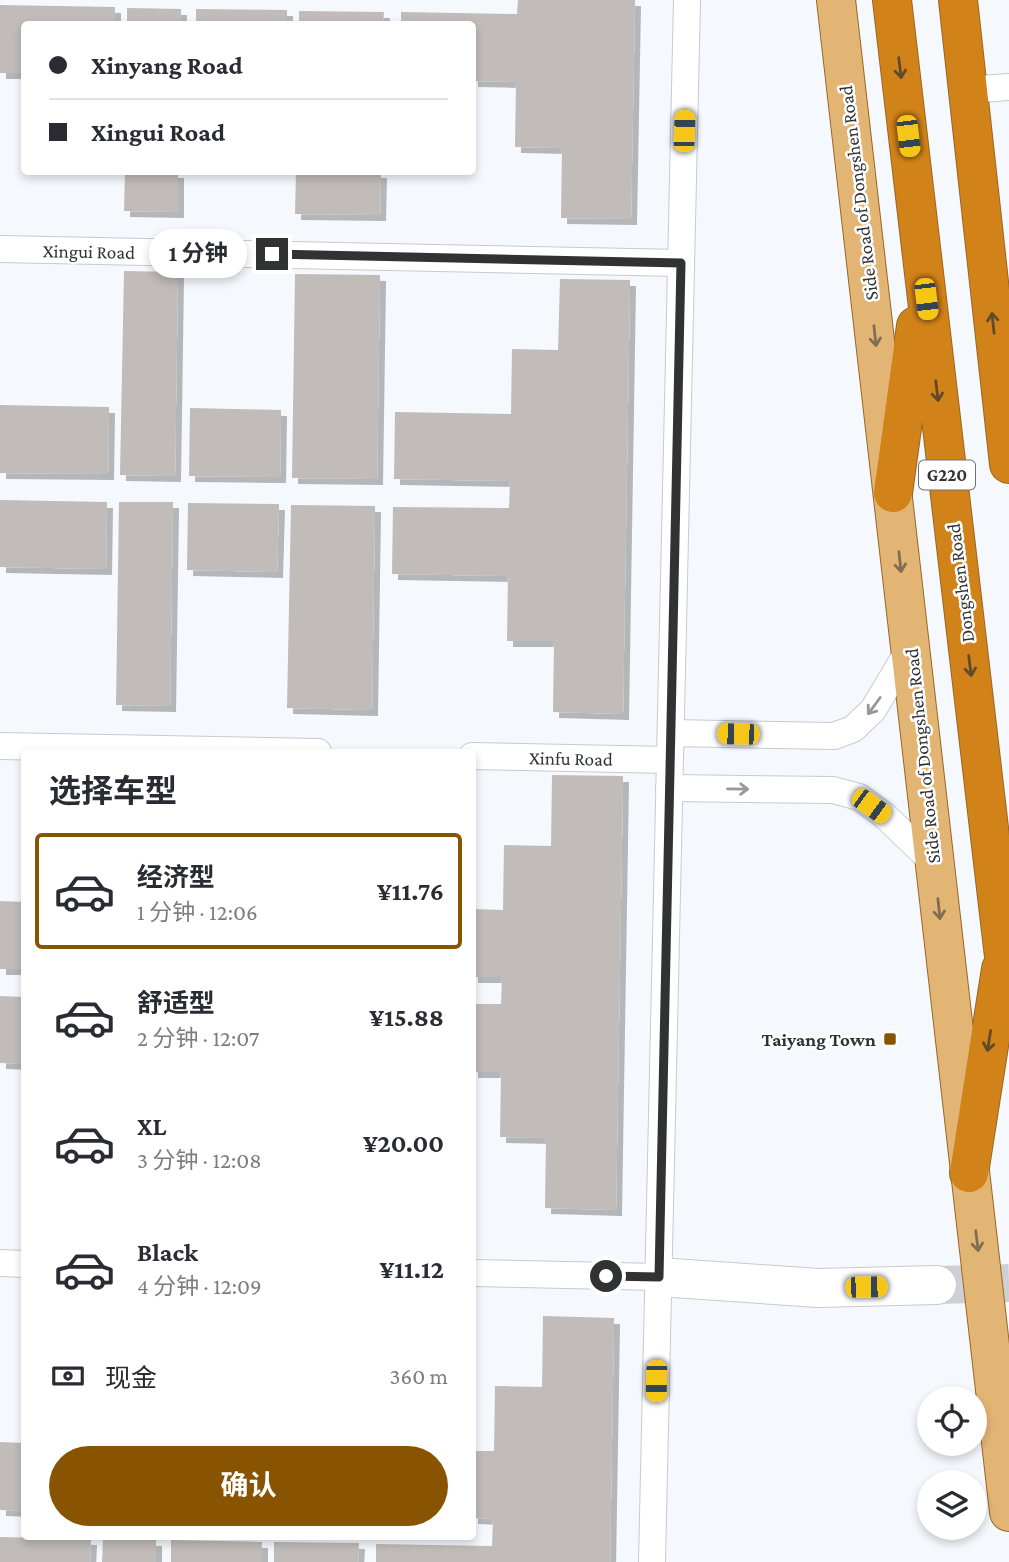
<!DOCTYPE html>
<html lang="zh">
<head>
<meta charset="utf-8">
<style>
  :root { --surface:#fff; --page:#f7f7f7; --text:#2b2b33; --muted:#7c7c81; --line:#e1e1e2; --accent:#895402 }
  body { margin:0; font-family:"Crimson Pro","Noto Sans SC",serif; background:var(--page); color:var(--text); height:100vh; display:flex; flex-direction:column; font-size:26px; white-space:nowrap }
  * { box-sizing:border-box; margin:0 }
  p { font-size:23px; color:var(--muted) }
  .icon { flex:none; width:38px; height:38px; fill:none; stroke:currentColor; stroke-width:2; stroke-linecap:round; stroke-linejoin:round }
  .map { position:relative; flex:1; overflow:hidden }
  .drawer { position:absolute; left:21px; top:749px; width:455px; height:791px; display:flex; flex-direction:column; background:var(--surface); border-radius:7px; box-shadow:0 4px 10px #0003 }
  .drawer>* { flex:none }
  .banner { position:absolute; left:21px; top:21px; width:455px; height:154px; border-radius:7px; box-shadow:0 4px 10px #0003; display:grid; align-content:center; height:154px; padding:0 28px; background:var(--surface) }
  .buttons { position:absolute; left:917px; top:1386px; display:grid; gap:14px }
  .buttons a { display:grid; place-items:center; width:70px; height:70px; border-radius:50%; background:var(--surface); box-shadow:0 4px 10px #0003; font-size:35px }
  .end { position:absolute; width:32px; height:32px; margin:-16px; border:9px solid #303233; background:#fff; box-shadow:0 0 0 4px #fff }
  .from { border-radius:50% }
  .bubble { position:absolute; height:49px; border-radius:24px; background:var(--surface); box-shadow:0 4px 10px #0003; font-size:23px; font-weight:700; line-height:49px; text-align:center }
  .car { position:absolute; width:21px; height:42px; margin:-21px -10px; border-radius:9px; box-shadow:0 0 5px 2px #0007; background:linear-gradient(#f5c518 24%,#345 0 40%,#f5c518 0 76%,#345 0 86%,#f5c518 0) }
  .banner b { display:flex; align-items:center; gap:24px; height:66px; font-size:26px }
  .banner b+b { border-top:2px solid var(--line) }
  .banner i { width:18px; height:18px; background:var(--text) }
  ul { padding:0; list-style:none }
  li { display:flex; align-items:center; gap:21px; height:116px; margin:0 14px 10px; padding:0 14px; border:4px solid transparent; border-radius:7px }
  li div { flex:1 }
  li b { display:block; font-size:26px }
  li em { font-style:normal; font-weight:700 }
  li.on { border-color:var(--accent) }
  li>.icon { width:63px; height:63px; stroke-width:1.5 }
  h2 { padding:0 28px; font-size:32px; line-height:84px }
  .pay { display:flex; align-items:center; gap:18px; height:77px; padding:0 28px; font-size:26px }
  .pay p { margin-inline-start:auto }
  .action { display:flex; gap:14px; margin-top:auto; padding:14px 28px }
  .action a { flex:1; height:80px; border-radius:42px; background:var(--accent); color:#fff; font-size:28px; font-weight:700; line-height:80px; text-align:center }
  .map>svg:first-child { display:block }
  .building { fill:#c1bcb9; filter:url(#shadow) }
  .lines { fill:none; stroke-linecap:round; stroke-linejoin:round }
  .secondary-tunnel { stroke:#ced0d5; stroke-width:38; stroke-dasharray:38 19; stroke-linecap:butt }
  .street-casing { stroke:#c7cacf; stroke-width:28 }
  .secondary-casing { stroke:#c7cacf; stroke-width:40 }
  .primary-casing { stroke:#996722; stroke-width:40 }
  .highway-casing { stroke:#996722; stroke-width:40 }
  .street { stroke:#fff; stroke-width:26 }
  .secondary { stroke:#fff; stroke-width:38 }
  .primary { stroke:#e3b575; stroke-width:38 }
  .highway { stroke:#d18319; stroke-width:38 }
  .oneway { stroke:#604a2b }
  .oneway2 { stroke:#816d51 }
  .oneway3 { stroke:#989899 }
  .route { stroke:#303233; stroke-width:9 }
  .poi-dot { fill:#895402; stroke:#fff; stroke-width:2.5 }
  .labels { text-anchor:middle; stroke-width:5; stroke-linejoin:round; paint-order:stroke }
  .shield { fill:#fff; stroke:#6e7070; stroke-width:2 }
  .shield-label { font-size:18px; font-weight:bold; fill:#303233 }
  .street-label { font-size:19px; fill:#303233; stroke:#fff }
  .poi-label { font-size:19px; font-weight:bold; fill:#303233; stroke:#fff; text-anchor:end }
</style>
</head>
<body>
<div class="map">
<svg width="1009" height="1562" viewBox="0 0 1009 1562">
  <defs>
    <filter id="shadow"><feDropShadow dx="6" dy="6" stdDeviation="0" flood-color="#0004"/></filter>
  </defs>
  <rect width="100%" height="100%" fill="#f5f8fd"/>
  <g class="building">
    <polygon points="518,0 635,0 631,219 561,218 562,148 515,147 516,82 472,81 472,24 401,24 401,12 517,14"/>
    <polygon points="0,5 115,7 115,24 24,24 24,73 0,73"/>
    <polygon points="127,8 181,9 181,24 127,24"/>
    <polygon points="196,9 287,10 287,24 196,24"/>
    <polygon points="299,11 384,12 383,24 299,24"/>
    <polygon points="125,172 178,172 178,212 124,211"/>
    <polygon points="296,172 381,172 380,215 295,214"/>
    <polygon points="124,271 178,272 175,476 120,475"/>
    <polygon points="295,274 380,275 377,479 292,478"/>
    <polygon points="560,279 630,280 623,714 553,712 554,641 507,641 508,576 392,574 393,507 509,508 510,481 394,479 395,412 511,414 512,349 558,350"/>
    <polygon points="0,405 109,407 108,474 0,473"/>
    <polygon points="190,408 281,410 280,477 189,476"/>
    <polygon points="0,500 107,502 106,569 0,567"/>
    <polygon points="119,502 173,502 170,706 116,705"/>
    <polygon points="188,503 279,504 277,572 187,570"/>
    <polygon points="291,505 375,506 372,710 287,708"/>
    <polygon points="552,775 623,776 616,1210 545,1208 546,1138 500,1137 501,1072 472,1072 472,1004 501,1004 502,977 472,977 472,909 503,910 504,845 551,846"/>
    <polygon points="0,901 24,902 24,969 0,969"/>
    <polygon points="0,996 24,997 24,1064 0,1063"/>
    <polygon points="543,1316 614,1318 610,1562 376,1562 376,1544 492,1546 493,1519 472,1518 472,1451 494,1451 495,1386 542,1387"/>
    <polygon points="0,1442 24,1443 24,1511 0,1510"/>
    <polygon points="0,1537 91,1539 90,1562 0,1562"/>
    <polygon points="103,1539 156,1540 156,1562 102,1562"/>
    <polygon points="171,1540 262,1542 262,1562 171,1562"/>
    <polygon points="274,1542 359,1543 358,1562 274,1562"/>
  </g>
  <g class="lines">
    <polyline class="secondary-tunnel" points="937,1285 1009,1283"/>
    <g class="street-casing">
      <g id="street">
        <polyline points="967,90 1009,87"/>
        <polyline points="0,249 681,263"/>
        <polyline points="671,733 834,736 853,729 873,710 910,648"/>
        <polyline points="0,746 318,752"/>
        <polyline points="472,756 670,760"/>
        <polyline points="669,788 833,790 859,797 884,815 934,863"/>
        <polyline points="0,1263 24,1264"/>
        <polyline points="472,1273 659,1277"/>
        <polyline points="652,1562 687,0"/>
      </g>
    </g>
    <g class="secondary-casing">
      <polyline id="secondary" points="659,1277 818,1288 937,1285"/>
    </g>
    <g class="primary-casing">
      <polyline id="primary" points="836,0 1009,1512"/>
    </g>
    <g class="highway-casing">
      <g id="highway">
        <polyline points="892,0 1009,999"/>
        <polyline points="958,0 1009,464"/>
        <polyline points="893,493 916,326"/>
        <polyline points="969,1173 1001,969"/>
      </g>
    </g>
    <use href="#street" class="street"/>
    <use href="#secondary" class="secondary"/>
    <use href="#primary" class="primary"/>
    <use href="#highway" class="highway"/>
  </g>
  <defs><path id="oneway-shaft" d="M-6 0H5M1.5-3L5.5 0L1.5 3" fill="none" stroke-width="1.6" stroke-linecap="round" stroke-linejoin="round" transform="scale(1.75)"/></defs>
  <g class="oneway">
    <use href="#oneway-shaft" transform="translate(900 68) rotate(83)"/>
    <use href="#oneway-shaft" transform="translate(993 323) rotate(-96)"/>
    <use href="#oneway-shaft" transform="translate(937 391) rotate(83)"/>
    <use href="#oneway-shaft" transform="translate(970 666) rotate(83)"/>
    <use href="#oneway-shaft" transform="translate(989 1041) rotate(99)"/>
  </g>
  <g class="oneway2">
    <use href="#oneway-shaft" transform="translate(875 336) rotate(84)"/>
    <use href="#oneway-shaft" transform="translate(900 562) rotate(84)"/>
    <use href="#oneway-shaft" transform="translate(939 909) rotate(84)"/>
    <use href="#oneway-shaft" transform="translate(977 1241) rotate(83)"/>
  </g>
  <g class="oneway3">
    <use href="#oneway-shaft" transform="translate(874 706) rotate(126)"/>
    <use href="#oneway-shaft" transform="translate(738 789) rotate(1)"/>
  </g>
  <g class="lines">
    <polyline class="route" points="272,254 681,263 659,1277 606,1276"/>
  </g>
  <rect class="poi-dot" x="883" y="1032" width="14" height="14" rx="3.5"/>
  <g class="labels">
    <rect class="shield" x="919" y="460.5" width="56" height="29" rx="5"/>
    <g class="shield-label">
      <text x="947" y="481">G220</text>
    </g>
    <g class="street-label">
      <text transform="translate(858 193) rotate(-97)" y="7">Side Road of Dongshen Road</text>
      <text transform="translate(89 251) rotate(1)" y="7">Xingui Road</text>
      <text transform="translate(960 583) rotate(-97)" y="7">Dongshen Road</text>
      <text transform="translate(922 756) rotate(-96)" y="7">Side Road of Dongshen Road</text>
      <text transform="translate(571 758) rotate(1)" y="7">Xinfu Road</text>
    </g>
    <g class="poi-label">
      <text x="876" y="1046">Taiyang Town</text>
    </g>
  </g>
</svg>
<div class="buttons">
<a><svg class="icon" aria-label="locate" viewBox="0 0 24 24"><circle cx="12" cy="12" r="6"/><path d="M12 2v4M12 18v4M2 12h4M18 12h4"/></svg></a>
<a><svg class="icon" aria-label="layers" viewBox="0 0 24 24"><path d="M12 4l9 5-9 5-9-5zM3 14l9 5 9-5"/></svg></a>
</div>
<i class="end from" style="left:606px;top:1276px"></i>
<i class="end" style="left:272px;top:254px"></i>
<div class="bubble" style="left:149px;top:229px;width:98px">1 分钟</div>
<i class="car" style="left:684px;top:131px;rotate:2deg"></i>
<i class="car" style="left:908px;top:136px;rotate:173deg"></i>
<i class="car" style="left:926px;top:299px;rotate:173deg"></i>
<i class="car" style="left:738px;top:734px;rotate:271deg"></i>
<i class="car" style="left:871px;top:806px;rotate:126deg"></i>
<i class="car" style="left:866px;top:1287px;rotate:89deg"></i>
<i class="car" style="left:656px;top:1381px;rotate:181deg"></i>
<div class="banner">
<b><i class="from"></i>Xinyang Road</b>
<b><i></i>Xingui Road</b>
</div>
<section class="drawer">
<h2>选择车型</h2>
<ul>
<li class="on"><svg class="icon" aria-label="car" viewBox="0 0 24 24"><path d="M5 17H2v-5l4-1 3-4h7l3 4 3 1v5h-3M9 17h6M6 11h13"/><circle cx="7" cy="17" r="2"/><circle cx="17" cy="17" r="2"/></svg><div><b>经济型</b><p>1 分钟 · 12:06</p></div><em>¥11.76</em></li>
<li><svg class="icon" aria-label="car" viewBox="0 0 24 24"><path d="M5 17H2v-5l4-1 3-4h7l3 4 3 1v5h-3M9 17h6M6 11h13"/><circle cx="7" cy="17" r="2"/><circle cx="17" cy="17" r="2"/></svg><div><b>舒适型</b><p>2 分钟 · 12:07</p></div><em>¥15.88</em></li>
<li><svg class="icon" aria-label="car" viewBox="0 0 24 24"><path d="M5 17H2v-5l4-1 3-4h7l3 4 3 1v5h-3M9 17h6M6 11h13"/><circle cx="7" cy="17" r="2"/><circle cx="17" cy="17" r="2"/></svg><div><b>XL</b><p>3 分钟 · 12:08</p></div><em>¥20.00</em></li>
<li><svg class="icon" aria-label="car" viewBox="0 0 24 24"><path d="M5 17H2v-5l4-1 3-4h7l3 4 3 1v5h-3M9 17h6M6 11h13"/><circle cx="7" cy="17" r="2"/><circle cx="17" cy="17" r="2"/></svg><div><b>Black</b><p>4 分钟 · 12:09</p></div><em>¥11.12</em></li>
</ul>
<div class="pay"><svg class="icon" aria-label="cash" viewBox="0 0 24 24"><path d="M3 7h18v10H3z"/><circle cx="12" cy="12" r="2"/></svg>现金<p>360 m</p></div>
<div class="action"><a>确认</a></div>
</section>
</div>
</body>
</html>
